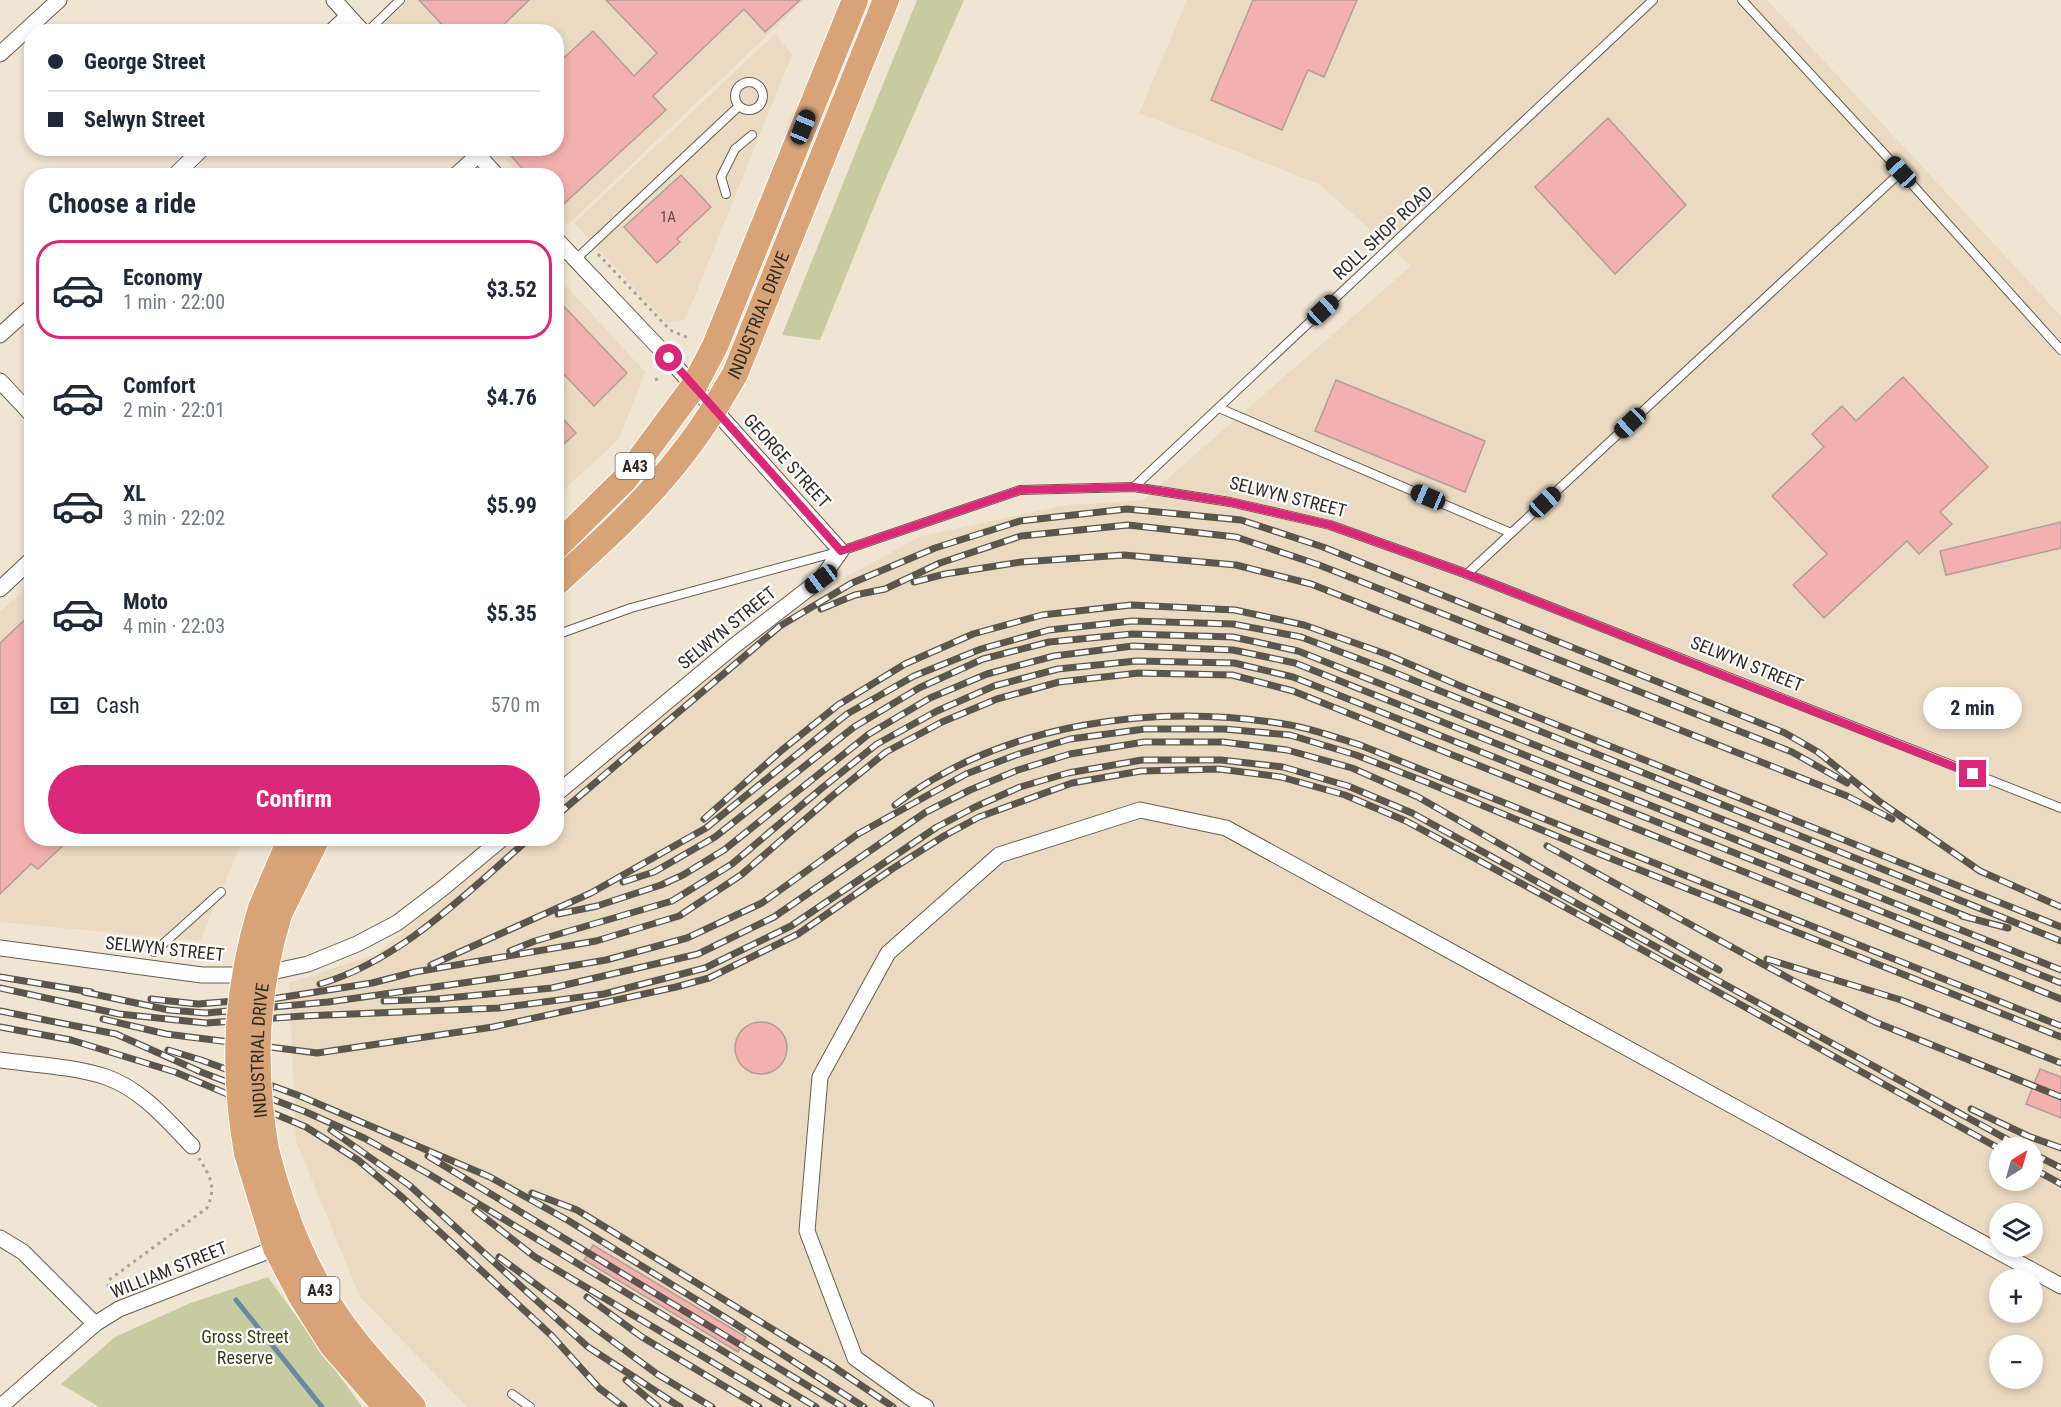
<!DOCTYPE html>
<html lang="en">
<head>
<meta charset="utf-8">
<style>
  :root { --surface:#fff; --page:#f2f2f3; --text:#1f2937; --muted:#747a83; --line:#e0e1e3; --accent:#db2777 }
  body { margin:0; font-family:"Roboto Condensed",sans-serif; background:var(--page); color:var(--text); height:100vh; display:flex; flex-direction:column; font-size:22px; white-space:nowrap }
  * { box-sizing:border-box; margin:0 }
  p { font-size:20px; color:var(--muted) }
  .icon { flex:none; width:33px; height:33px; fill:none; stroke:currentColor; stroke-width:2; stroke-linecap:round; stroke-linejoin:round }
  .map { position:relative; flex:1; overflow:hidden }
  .details { position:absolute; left:24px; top:168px; width:540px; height:678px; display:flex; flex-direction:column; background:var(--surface); border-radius:24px; box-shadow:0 3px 9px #0003 }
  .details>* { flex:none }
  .guide { position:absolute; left:24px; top:24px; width:540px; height:132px; border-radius:24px; box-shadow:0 3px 9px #0003; display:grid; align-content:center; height:132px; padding:0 24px; background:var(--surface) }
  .needle { width:39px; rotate:37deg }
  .tools { position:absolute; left:1989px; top:1137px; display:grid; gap:12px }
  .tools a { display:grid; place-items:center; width:54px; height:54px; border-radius:50%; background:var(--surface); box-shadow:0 3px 9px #0003; font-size:30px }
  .end { position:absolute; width:27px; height:27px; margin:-14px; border:8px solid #db2777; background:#fff; box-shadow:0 0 0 3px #fff }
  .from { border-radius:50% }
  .bubble { position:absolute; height:42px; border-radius:21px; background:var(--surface); box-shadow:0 3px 9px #0003; font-size:20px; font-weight:700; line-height:42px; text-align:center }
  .car { position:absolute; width:18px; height:36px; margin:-18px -9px; border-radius:8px; box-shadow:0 0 4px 2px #0007; background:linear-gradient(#222 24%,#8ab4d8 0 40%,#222 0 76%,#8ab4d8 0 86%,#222 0) }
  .guide b { display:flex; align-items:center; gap:21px; height:57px; font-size:22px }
  .guide b+b { border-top:2px solid var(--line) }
  .guide i { width:15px; height:15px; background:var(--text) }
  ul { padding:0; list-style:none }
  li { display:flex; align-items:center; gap:18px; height:99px; margin:0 12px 9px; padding:0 12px; border:3px solid transparent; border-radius:24px }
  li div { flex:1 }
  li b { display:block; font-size:22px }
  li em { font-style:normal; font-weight:700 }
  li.active { border-color:var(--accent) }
  li>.icon { width:54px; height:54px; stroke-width:1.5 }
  h2 { padding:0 24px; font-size:27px; line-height:72px }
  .pay { display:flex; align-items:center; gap:15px; height:66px; padding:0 24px; font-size:22px }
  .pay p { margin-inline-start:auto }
  .action { display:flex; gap:12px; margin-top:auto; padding:12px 24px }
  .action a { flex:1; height:69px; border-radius:36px; background:var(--accent); color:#fff; font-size:24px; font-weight:700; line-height:69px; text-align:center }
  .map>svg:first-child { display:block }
  .built { fill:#eadac1; fill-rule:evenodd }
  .green { fill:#c6cca0 }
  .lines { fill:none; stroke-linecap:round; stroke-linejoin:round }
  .stream { stroke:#6a88a3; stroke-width:5 }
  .building { fill:#f2b0ae; stroke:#b39c9b; stroke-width:1.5 }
  .service-casing { stroke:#675d4d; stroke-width:10 }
  .minor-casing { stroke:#675d4d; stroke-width:17 }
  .trunk-casing { stroke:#fff; stroke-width:28 }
  .path { stroke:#aba294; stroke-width:3; stroke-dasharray:3 4.5; stroke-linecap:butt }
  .service { stroke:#fff; stroke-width:8 }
  .minor { stroke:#fff; stroke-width:15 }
  .trunk { stroke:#d8a377; stroke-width:26 }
  .rail-casing { stroke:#5b554c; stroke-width:7 }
  .rail { stroke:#fff; stroke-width:4.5; stroke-dasharray:14; stroke-linecap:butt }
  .trunk-bridge-casing { stroke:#fff; stroke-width:28; stroke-linecap:butt }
  .trunk-bridge { stroke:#d8a377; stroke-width:26 }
  .route { stroke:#db2777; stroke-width:8 }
  .labels { text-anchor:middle; stroke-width:4.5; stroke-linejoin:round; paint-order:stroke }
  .number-label { font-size:15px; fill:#604d47 }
  .shield { fill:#fff; stroke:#6e6b66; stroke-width:1.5 }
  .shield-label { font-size:16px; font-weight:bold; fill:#302c25 }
  .street-label { font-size:18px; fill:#302c25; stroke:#fff }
  .park-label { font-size:18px; fill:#393e12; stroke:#fff }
</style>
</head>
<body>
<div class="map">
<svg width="2061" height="1407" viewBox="0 0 2061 1407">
  <rect width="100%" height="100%" fill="#f0e4d2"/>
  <g class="built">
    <polygon points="409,0 804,0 568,225 557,213 556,176 521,175 495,149 556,148 556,32 382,32 379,28"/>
    <path d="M 1187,0 L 1767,0 L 2061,316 L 2061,1407 L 467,1407 L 360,1297 L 296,1141 L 289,983 L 377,954 L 510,839 L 556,838 L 557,799 L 793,605 L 922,536 L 1061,506 L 1143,500 L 1411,266 L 1319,184 L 1139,113 ZM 2000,1148 L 2032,1148 L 2032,1180 L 2000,1180 ZM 2000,1214 L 2032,1214 L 2032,1246 L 2000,1246 ZM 2000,1280 L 2032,1280 L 2032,1312 L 2000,1312 ZM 2000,1346 L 2032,1346 L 2032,1378 L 2000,1378 Z"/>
    <polygon points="775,34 792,55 685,320 667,323 574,223"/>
    <polygon points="557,276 645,372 619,439 557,496"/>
    <polygon points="31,583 32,838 243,839 200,941 0,922 0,612"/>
  </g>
  <g class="green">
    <polygon points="917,0 964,0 882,187 820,340 782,335"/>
    <polygon points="268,1277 362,1407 99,1407 61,1384 115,1337 188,1304"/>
  </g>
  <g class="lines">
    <polyline class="stream" points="236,1300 322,1407"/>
  </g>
  <g class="building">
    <polygon points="419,0 529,0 496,32 449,32"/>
    <polygon points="606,0 800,0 765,32 744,9 653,96 666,110 556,211 556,176 529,176 504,148 556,148 556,65 593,31 634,76 657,53"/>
    <polygon points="1253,0 1357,0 1324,77 1308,70 1282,130 1211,100"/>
    <polygon points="1608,118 1686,205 1615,274 1535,187"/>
    <polygon points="681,175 711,207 677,239 680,242 657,263 624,227"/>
    <polygon points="556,298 627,373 594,406 556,366"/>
    <polygon points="1903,377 1988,467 1940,512 1952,524 1919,554 1907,541 1824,618 1793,585 1827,554 1772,496 1824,447 1812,434 1842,406 1856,421"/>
    <polygon points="1336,380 1485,441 1465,492 1315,431"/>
    <polygon points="556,411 576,433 556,451"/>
    <polygon points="2061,522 2061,548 1946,575 1940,551"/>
    <polygon points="32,613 32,838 71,838 38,869 31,864 0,894 0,643"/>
    <circle cx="761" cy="1048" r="26"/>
    <polygon points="2040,1069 2061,1077 2061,1118 2026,1104"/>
    <polygon points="593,1245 746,1337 738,1352 584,1260"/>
  </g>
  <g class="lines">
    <g class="service-casing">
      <g id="service">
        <polyline points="1742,0 1901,172 2061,350"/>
        <polyline points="367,32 400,0"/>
        <circle cx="749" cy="96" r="14"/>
        <polyline points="726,194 721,177 735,149 752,135"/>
        <polyline points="575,260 739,106"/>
        <polyline points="1219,408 1511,533"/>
        <polyline points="1134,487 1653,0"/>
        <polyline points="1467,574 1901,172"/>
        <polyline points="556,635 631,608 841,551 1020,490 1134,487 1230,502 1330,525 1467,574 2061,808"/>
        <polyline points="154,952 221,892"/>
        <polyline points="512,1394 530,1407"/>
      </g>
    </g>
    <g class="minor-casing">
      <g id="minor">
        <polyline points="334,0 363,32"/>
        <polyline points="331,32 348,16"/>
        <polyline points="0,54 59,0"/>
        <polyline points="472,148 497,176"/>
        <polyline points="174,176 203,148"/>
        <polyline points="455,176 478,155"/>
        <polyline points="556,239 663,352 841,551 821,579 734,646 556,794"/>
        <polyline points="0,335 32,306"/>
        <polyline points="0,381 32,415"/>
        <polyline points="0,589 32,559"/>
        <polyline points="0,948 202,975 258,975 308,964 357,944 397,923 443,888 503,838"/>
        <path d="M 0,1060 C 35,1065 72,1066 106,1077 C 141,1089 167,1120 192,1146"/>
        <polyline points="0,1238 23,1252 95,1324"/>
        <polyline points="0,1407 95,1324 119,1309 276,1248"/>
        <polyline points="926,1407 912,1399 855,1358 807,1231 820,1077 888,953 999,855 1140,810 1226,828 2061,1286"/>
      </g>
    </g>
    <g class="trunk-casing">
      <g id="trunk">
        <polyline points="556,547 625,479 694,386 715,346 855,0"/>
        <path id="s1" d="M 556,583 C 604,540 652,496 690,444 C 707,422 721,398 735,374 L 886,0"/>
        <polyline points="261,908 291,838"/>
        <polyline points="279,914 317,838"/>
        <path d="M 266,1150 C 284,1220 310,1285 355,1341 C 373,1364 394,1385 413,1407"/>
        <polyline points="247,1153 276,1248 301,1296 332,1345 386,1407"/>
      </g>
    </g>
    <g class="path">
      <polyline points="598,254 670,330 688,338"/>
      <polyline points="655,380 660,378"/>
      <path d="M 113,1293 L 108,1286 L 109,1280 L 207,1208 C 217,1186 210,1177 199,1158"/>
    </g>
    <use href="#service" class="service"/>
    <use href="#minor" class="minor"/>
    <use href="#trunk" class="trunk"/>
    <g class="rail-casing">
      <g id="rail">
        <polyline points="914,582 945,574 1021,562 1124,555 1236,565 1311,584 1847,796 1892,819"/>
        <polyline points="821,609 855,595 885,589 940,563 1021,536 1128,525 1236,537 1319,565 1792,752 1847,783"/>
        <path d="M 895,805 C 1003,722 1158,702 1290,725 C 1313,729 1337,738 1360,745 L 2061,1026"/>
        <polyline points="556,816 780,626 852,583 935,548 1020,521 1127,509 1241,520 1323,547 1785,733 1818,752 1880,802 1980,871 2061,907"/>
        <polyline points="704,819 782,750 838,705 905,664 973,634 1042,615 1131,605 1235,610 1304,625 1386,654 1465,688 2061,927"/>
        <polyline points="1547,846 1792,980 1875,1022 2061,1097"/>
        <polyline points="623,882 654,872 715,837 854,727 919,688 983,659 1049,642 1132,634 1233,637 1298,651 1968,917"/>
        <polyline points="558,914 597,906 661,885 683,875 724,850 869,734 930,698 987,674 1054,656 1133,646 1233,650 1295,663 2061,970"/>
        <polyline points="1962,916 2008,928"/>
        <polyline points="510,951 535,941 672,901 732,864 822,788 877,744 937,711 994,686 1058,669 1136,661 1234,663 1293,677 2061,983"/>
        <polyline points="1767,959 1901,1000 2061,1063"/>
        <polyline points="431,965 591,893 706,828 847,714 914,676 981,649 1049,630 1132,621 1233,624 1301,637 1383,668 2061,941"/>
        <polyline points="0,977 91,992"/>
        <path d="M 320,984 C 402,960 466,893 530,838"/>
        <polyline points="0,988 119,1014 206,1023 303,1016 499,1008 604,994 705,968 791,926 937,827 975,807 1020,787 1068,773 1142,760 1221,760 1283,767 1348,786 1412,813 2023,1148"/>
        <polyline points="84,992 169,1010 206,1013 328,1002 505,977 606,960 687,938 762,903 858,834 966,774 1016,755 1070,739 1145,729 1224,729 1290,735 1356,755 1426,782 1602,855 2061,1037"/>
        <polyline points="151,999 198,1004 247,1000"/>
        <polyline points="272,999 372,983 415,972 596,941 679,916 741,875 831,797 886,752 942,722 997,699 1059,682 1139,673 1232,675 1293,691 2061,999"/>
        <polyline points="384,1001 437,999 552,988 698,954 774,917 926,812 970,790 1018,770 1070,754 1144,742 1223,742 1287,750 1352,768 1418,797 1719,970"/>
        <polyline points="0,1011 116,1034 201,1072 306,1112 364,1138 427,1173 816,1407"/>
        <polyline points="103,1019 166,1034 317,1053 493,1027 676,987 709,978 798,934 892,869 944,836 979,817 1072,783 1141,771 1219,769 1281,777 1345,795 1406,821 1596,924 2000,1149"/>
        <polyline points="0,1027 71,1040 175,1072 306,1127 358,1160 403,1198 552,1336 599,1388 624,1407"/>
        <polyline points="168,1050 201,1060 300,1096 490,1177 569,1221 734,1323 864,1407"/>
        <polyline points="1971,1109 2028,1136 2061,1148"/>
        <polyline points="331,1130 409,1185 588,1347 680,1407"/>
        <polyline points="2032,1153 2061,1168"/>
        <polyline points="428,1156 843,1407"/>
        <polyline points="2032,1168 2061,1184"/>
        <polyline points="532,1193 577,1210 828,1363 893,1407"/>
        <polyline points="475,1210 535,1257 788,1407"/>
        <polyline points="499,1257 657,1374 712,1407"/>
        <polyline points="587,1297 642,1337 759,1407"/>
        <polyline points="626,1380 658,1407"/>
      </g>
    </g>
    <use href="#rail" class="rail"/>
    <g class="trunk-bridge-casing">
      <g id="trunk-bridge">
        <path id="s2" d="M 266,1150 C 252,1068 255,994 279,914"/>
        <path d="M 247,1153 C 232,1068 236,990 261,908"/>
      </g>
    </g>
    <use href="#trunk-bridge" class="trunk-bridge"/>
  </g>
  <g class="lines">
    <polyline class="route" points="669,358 841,551 1020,490 1134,487 1230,502 1330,525 1467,574 1973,774"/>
  </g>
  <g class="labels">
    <g class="number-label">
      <text x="668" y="222">1A</text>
    </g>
    <g class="shield">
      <rect x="615.5" y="453" width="39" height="26" rx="4.5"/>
      <rect x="300.5" y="1277" width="39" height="26" rx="4.5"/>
    </g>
    <g class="shield-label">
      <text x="635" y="472">A43</text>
      <text x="320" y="1296">A43</text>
    </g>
    <g class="street-label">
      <text transform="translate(1383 233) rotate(-43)" y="6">ROLL SHOP ROAD</text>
      <text dy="6" stroke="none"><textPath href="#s1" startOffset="340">INDUSTRIAL DRIVE</textPath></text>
      <text transform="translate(787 461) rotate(48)" y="6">GEORGE STREET</text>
      <text transform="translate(1288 497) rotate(14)" y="6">SELWYN STREET</text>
      <text transform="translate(727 628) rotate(-39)" y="6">SELWYN STREET</text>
      <text transform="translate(1747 664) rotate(22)" y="6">SELWYN STREET</text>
      <text transform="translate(165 949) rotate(6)" y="6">SELWYN STREET</text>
      <text dy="6" stroke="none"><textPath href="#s2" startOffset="100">INDUSTRIAL DRIVE</textPath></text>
      <text transform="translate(169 1270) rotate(-22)" y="6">WILLIAM STREET</text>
    </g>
    <g class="park-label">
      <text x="245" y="1343">Gross Street<tspan x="245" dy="21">Reserve</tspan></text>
    </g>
  </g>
</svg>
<div class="tools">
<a><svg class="needle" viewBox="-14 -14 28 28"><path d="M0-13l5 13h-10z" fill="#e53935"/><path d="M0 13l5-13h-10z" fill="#747a83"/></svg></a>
<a><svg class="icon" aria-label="layers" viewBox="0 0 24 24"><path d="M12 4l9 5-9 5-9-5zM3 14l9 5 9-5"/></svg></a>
<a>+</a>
<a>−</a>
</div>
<i class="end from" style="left:669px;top:358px"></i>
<i class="end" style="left:1973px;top:774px"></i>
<div class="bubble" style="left:1923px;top:687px;width:99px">2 min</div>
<i class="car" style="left:803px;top:127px;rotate:22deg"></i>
<i class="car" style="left:1901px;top:172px;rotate:317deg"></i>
<i class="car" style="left:1323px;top:310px;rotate:47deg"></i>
<i class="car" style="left:1630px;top:423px;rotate:227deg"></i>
<i class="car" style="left:1428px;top:497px;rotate:293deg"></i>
<i class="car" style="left:1545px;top:502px;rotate:47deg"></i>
<i class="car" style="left:821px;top:579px;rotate:233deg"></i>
<div class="guide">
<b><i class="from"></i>George Street</b>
<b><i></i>Selwyn Street</b>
</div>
<section class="details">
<h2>Choose a ride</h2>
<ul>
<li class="active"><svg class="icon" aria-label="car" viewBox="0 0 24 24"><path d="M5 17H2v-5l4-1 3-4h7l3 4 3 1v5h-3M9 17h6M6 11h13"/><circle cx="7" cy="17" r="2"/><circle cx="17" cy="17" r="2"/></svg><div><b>Economy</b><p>1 min · 22:00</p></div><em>$3.52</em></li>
<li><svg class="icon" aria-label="car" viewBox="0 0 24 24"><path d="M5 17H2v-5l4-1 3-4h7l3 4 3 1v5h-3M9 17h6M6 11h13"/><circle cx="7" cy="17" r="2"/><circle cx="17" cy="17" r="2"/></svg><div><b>Comfort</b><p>2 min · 22:01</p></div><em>$4.76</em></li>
<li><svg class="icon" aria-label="car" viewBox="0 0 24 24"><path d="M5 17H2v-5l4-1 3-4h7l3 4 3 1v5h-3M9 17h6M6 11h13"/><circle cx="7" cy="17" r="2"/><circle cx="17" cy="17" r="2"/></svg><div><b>XL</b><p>3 min · 22:02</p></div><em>$5.99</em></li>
<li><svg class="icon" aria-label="car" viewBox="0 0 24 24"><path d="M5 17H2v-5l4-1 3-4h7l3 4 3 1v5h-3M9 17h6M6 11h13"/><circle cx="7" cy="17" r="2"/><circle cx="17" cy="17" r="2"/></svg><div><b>Moto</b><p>4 min · 22:03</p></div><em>$5.35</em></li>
</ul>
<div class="pay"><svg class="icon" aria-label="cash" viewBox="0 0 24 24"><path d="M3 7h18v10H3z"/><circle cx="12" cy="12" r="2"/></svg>Cash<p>570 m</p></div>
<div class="action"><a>Confirm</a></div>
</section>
</div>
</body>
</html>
